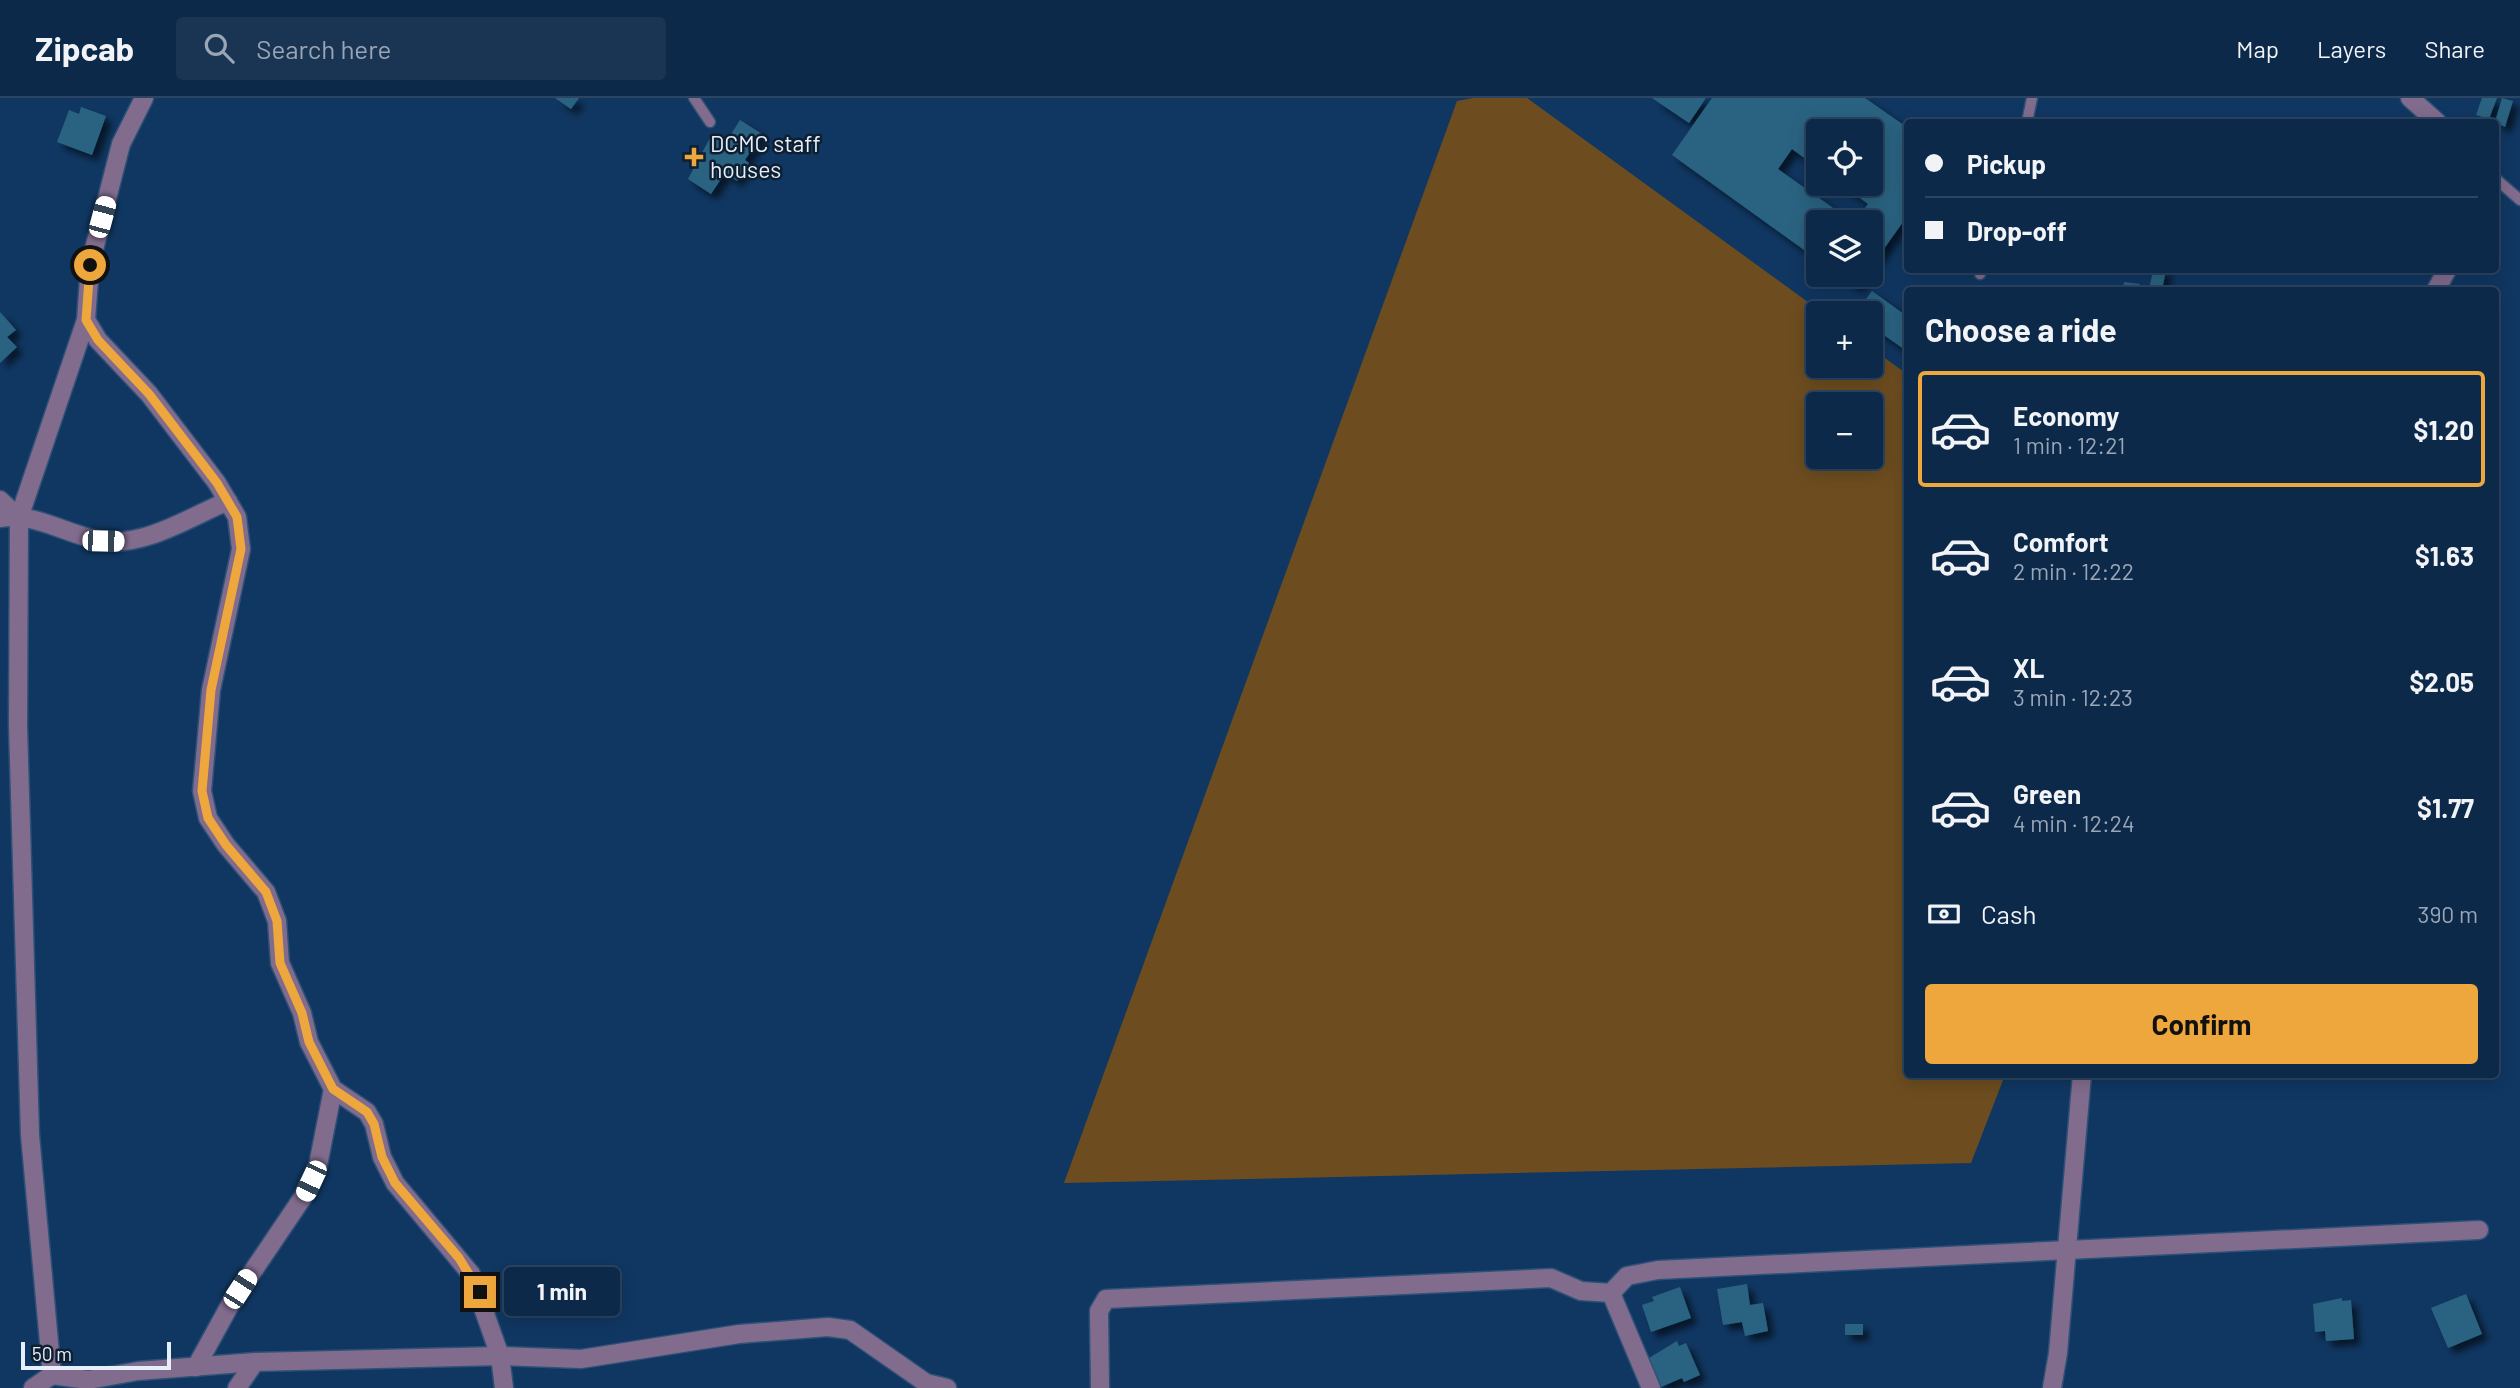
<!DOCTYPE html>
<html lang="en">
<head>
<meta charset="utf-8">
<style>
  :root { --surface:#0c294a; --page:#1a3554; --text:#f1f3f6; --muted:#9aa6b5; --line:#2c4562; --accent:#eea73c }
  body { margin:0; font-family:Barlow,sans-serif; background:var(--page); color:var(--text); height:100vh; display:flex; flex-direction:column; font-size:26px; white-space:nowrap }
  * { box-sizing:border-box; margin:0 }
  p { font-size:23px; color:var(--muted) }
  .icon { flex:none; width:38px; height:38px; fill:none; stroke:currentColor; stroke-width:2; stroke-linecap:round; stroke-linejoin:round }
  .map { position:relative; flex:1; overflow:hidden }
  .panel { position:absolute; left:1904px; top:189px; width:595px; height:791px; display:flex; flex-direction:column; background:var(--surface); border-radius:7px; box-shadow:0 4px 18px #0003,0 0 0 2px var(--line) }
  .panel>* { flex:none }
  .hud { position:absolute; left:1904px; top:21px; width:595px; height:154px; border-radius:7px; box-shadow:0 4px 18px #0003,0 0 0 2px var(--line); display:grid; align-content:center; height:154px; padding:0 21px; background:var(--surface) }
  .fabs { position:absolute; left:1806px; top:21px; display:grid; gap:14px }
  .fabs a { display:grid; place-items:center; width:77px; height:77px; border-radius:7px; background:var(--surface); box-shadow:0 4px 18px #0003,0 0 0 2px var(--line); font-size:35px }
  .scale { position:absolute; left:21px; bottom:18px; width:150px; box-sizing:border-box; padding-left:7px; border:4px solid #e6effa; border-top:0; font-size:19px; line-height:24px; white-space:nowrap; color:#e6effa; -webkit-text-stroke:5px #0e1f32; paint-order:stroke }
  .end { position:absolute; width:32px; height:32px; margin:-16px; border:9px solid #eea73c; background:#111; box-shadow:0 0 0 4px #111 }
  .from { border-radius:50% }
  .bubble { position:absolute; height:49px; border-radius:7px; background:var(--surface); box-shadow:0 4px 18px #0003,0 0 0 2px var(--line); font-size:23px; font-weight:700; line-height:49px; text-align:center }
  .car { position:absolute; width:21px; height:42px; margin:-21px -10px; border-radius:9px; box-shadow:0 0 5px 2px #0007; background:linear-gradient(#fff 24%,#345 0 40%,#fff 0 76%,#345 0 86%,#fff 0) }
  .hud b { display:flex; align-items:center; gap:24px; height:66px; font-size:26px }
  .hud b+b { border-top:2px solid var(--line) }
  .hud i { width:18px; height:18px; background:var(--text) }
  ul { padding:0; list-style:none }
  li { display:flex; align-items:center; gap:21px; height:116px; margin:0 14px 10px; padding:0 7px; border:4px solid transparent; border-radius:7px }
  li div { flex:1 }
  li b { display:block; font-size:26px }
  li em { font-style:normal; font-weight:700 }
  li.active { border-color:var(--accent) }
  li>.icon { width:63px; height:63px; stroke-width:1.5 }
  h2 { padding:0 21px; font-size:32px; line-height:84px }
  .pay { display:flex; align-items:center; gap:18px; height:77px; padding:0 21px; font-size:26px }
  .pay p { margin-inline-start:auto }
  .primary-button { display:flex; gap:14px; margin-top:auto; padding:14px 21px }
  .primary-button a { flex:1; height:80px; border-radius:7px; background:var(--accent); color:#111; font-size:28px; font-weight:700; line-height:80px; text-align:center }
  header { display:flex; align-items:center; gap:42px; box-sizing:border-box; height:98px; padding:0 35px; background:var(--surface); border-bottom:2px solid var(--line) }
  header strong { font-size:33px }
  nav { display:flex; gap:38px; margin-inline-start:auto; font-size:24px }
  .search { width:490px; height:63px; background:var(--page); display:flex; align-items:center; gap:18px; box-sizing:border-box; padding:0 24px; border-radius:7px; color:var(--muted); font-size:26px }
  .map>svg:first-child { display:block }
  .green { fill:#6d4d20; fill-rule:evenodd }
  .building { fill:#2a6481; filter:url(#shadow) }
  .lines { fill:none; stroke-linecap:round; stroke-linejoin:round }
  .lane-casing { stroke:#2e5177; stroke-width:13 }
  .street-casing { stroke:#2e5177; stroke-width:21 }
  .lane { stroke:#826c8e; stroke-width:10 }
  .street { stroke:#826c8e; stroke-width:18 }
  .route { stroke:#eea73c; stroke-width:9 }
  .poi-dot { fill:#eea73c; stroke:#0e1f32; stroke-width:2.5 }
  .labels { text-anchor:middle; stroke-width:5; stroke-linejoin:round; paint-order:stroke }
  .poi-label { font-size:23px; fill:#e6effa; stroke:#0e1f32; text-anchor:start }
</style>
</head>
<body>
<header>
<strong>Zipcab</strong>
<div class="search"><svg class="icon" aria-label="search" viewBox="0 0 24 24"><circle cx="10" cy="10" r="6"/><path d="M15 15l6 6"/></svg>Search here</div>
<nav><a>Map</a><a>Layers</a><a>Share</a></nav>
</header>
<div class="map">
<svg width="2520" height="1290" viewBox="0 0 2520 1290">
  <defs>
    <filter id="shadow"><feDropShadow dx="6" dy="6" stdDeviation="3.5" flood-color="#0009"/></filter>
  </defs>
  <rect width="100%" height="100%" fill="#103762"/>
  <path class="green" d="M 1473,0 L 1527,0 L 1823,215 L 1818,215 L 1818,268 L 1871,268 L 1871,250 L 1907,276 L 1908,976 L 2005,977 L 1971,1065 L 1064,1085 L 1457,3 ZM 1818,306 L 1871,306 L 1871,359 L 1818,359 Z"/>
  <g class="building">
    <polygon points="555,0 579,0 571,11"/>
    <polygon points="1652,0 1706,0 1689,25"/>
    <polygon points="1712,0 1865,0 1908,30 1908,117 1871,169 1871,124 1855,124 1868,106 1841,86 1871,86 1871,33 1818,33 1818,70 1792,51 1778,71 1853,124 1818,124 1818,162 1672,57"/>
    <polygon points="2482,0 2497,0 2489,21 2476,17"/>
    <polygon points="2502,0 2513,3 2505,29 2495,24"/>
    <polygon points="81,9 106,18 92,57 57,44 69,12 79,16"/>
    <polygon points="740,22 762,36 745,62 749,65 737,83 725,75 711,96 688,81 711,38 725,46"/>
    <polygon points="2153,172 2166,172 2162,192 2149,192"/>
    <polygon points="1839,177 1865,177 1857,189"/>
    <polygon points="2124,184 2140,186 2139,192 2123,192"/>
    <polygon points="1872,193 1908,219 1908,254 1871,228 1871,215 1856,215"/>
    <polygon points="0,214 16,232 7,239 17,249 0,265"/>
    <polygon points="1747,1186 1750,1207 1763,1205 1768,1233 1745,1238 1742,1224 1723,1227 1717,1191"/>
    <polygon points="1680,1189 1691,1220 1651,1234 1642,1207 1654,1203 1652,1199"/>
    <polygon points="2466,1196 2482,1236 2448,1250 2431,1210"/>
    <polygon points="2342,1200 2342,1203 2351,1202 2354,1241 2326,1243 2325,1233 2315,1234 2313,1206"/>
    <rect x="1845" y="1226" width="18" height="11"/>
    <polygon points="1677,1243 1679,1248 1686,1245 1700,1277 1684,1284 1682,1280 1661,1289 1649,1260"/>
  </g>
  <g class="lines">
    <g class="lane-casing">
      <g id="lane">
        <polyline points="694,0 710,24"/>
        <polyline points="2027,24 2032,0"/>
        <polyline points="2496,81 2520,102"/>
        <polyline points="1980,176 1982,172"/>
      </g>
    </g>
    <g class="street-casing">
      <g id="street">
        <polyline points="144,0 121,46 90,167 86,222 98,242 149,296 217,385 237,419 241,451 211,592 202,693 208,720 226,747 266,794 277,823 280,865 302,915 309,944 333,991 367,1014 374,1026 382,1059 395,1085 471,1176 500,1258 504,1290"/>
        <polyline points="2410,0 2437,24"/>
        <polyline points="2436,192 2447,172"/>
        <polyline points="0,402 19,420"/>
        <path d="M 0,420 C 38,414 69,439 105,443 C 146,448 190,419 228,403"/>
        <polyline points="1611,1195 1627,1178 1658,1172 2479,1132"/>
        <polyline points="1611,1195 1651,1290"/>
        <polyline points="196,1269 230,1207 303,1099 318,1067 333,991"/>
        <polyline points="52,1277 88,1282 138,1273 255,1264 500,1258 581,1261 739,1236 828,1229 850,1232 926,1285 947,1290"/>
        <polyline points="33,1290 52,1277 30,1037 18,628 19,420 86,222"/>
        <polyline points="237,1290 255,1264"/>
        <polyline points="1100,1290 1099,1213 1106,1201 1551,1180 1581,1193 1611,1195"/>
        <polyline points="2052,1290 2058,1255 2082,976"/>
      </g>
    </g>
    <use href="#lane" class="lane"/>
    <use href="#street" class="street"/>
  </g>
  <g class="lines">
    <polyline class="route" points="90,167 86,222 98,242 149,296 217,385 237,419 241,451 211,592 202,693 208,720 226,747 266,794 277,823 280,865 302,915 309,944 333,991 367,1014 374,1026 382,1059 395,1085 459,1160 480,1194"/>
  </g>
  <path class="poi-dot" d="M690.5 48.5h7v7h7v7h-7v7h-7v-7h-7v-7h7z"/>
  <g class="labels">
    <g class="poi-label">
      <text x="710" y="54">DCMC staff<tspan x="710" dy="26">houses</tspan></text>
    </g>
  </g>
</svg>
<div class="fabs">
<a><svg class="icon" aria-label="locate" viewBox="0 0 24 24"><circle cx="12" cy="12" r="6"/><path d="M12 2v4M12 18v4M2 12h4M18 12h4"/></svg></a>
<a><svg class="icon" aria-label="layers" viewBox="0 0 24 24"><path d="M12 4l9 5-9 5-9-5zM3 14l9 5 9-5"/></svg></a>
<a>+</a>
<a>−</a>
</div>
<div class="scale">50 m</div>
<i class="end from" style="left:90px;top:167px"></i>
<i class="end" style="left:480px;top:1194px"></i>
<div class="bubble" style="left:504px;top:1169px;width:116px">1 min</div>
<i class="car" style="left:102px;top:119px;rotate:15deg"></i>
<i class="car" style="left:103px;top:443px;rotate:91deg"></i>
<i class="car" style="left:311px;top:1083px;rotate:205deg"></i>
<i class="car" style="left:240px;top:1191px;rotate:33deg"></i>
<div class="hud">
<b><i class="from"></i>Pickup</b>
<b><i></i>Drop-off</b>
</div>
<section class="panel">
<h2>Choose a ride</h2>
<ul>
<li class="active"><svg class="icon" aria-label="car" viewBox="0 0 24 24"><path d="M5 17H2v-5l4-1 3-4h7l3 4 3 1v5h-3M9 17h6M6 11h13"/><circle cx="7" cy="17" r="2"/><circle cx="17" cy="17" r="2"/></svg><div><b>Economy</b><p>1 min · 12:21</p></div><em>$1.20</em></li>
<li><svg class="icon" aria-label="car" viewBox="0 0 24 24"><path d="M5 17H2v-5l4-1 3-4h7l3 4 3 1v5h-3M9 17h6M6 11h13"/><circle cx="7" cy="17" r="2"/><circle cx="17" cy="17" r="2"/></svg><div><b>Comfort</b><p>2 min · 12:22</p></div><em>$1.63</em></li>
<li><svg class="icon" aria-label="car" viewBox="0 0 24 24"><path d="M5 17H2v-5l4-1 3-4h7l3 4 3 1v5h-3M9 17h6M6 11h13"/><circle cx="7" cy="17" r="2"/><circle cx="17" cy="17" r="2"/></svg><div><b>XL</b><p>3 min · 12:23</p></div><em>$2.05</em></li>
<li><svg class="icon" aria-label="car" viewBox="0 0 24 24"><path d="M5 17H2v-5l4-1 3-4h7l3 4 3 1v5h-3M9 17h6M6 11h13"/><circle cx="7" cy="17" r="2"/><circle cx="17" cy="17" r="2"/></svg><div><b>Green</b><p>4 min · 12:24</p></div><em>$1.77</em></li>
</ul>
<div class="pay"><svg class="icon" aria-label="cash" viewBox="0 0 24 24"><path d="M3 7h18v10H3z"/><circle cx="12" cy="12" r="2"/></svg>Cash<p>390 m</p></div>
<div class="primary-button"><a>Confirm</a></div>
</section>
</div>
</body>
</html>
